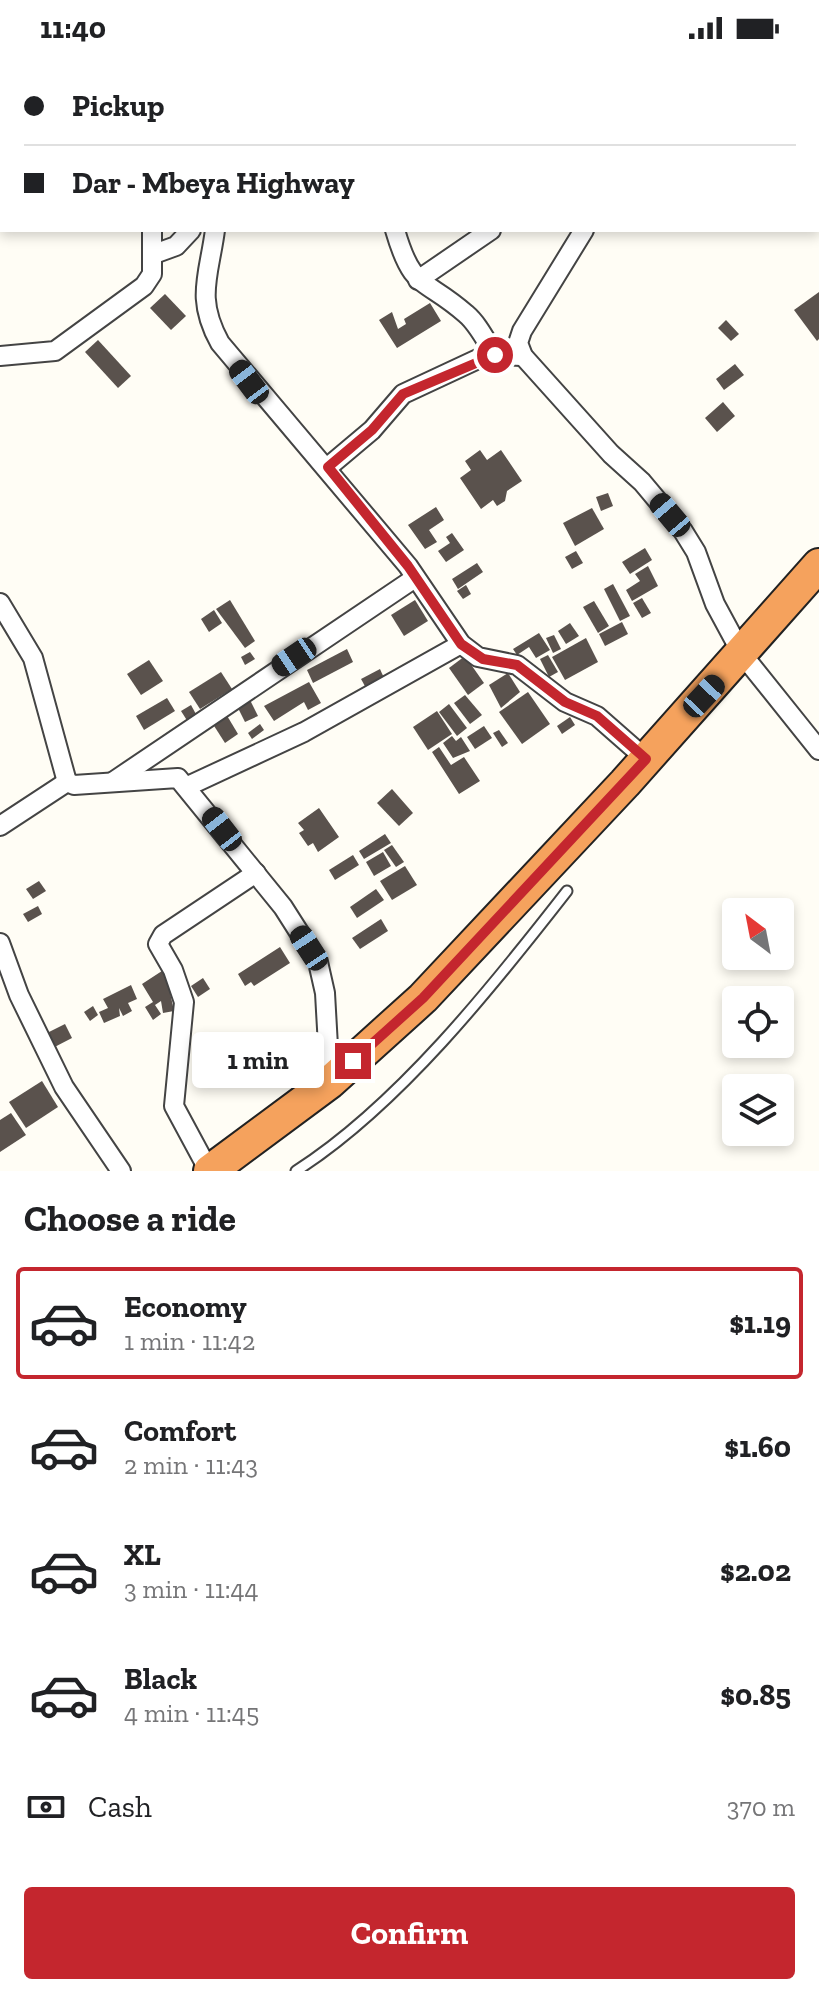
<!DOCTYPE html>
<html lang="en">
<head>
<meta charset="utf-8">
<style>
  :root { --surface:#fff; --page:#f6f6f6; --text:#202124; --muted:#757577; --line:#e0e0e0; --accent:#c4262e }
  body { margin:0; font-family:"Zilla Slab",serif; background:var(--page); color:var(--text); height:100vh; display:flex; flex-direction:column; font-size:30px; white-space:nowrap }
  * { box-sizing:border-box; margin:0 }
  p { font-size:26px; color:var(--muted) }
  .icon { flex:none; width:44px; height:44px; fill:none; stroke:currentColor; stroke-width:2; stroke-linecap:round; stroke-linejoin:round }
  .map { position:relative; height:1115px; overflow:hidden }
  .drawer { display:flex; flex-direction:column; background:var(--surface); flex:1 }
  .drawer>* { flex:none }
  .hud { position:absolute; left:0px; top:0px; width:820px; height:176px; box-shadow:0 4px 12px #0003; display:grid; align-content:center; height:176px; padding:0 24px; background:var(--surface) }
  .needle { width:52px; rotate:328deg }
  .fabs { position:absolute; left:722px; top:842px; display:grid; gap:16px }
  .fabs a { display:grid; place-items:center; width:72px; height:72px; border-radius:8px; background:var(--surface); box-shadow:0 4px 12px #0003; font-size:40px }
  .end { position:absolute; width:36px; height:36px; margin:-18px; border:10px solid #c4262e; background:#fff; box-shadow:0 0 0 4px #fff }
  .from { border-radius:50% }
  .bubble { position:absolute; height:56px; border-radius:8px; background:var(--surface); box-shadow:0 4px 12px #0003; font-size:26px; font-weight:800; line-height:56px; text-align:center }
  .car { position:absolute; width:24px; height:48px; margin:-24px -12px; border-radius:10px; box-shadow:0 0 6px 2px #0007; background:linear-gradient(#222 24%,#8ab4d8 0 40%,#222 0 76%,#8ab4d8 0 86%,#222 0) }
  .hud b { display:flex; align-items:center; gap:28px; height:76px; font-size:30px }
  .hud b+b { border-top:2px solid var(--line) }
  .hud i { width:20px; height:20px; background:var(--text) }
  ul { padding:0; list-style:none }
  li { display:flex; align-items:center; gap:24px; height:112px; margin:0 16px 12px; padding:0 8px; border:4px solid transparent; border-radius:8px }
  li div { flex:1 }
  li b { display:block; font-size:30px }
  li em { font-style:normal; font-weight:800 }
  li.current { border-color:var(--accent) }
  li>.icon { width:72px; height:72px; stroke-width:1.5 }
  h2 { padding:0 24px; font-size:36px; line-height:96px }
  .pay { display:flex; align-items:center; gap:20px; height:88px; padding:0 24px; font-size:30px }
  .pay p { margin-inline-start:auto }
  .cta { display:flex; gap:16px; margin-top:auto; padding:16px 24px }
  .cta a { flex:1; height:92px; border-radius:8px; background:var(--accent); color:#fff; font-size:32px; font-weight:800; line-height:92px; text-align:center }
  .status { display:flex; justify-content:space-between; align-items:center; height:56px; padding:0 40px; background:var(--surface); direction:ltr }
  .status svg { height:22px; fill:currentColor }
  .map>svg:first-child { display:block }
  .building { fill:#5a524d }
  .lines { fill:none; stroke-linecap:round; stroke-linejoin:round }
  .lane-casing { stroke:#444; stroke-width:13 }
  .street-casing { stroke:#444; stroke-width:22 }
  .highway-casing { stroke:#222; stroke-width:36 }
  .lane { stroke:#fff; stroke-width:9 }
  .street { stroke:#fff; stroke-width:18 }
  .highway { stroke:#f5a25d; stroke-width:32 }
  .route { stroke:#c4262e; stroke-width:10 }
</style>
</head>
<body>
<div class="status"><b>11:40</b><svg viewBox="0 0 49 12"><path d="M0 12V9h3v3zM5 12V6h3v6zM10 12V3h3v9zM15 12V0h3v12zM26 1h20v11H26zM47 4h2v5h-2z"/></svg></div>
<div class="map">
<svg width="819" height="1115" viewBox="0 0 819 1115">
  <rect width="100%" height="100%" fill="#fffdf5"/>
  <g class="building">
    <polygon points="819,236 819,283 817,285 794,254"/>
    <polygon points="165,238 186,260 171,274 150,252"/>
    <polygon points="430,247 441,265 397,292 379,264 392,256 398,273 406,268 404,263"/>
    <polygon points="726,264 739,278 731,285 718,272"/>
    <polygon points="98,284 131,320 118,332 85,296"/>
    <polygon points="735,308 744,319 724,334 716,323"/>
    <polygon points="723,346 735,360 717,376 705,362"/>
    <polygon points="480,394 487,404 501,394 522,425 507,435 505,445 497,450 493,444 481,453 460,422 471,414 465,405"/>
    <polygon points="608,437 613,450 601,455 596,441"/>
    <polygon points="436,451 444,464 429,474 437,486 425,493 408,469"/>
    <polygon points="592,452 604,473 575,490 563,467"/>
    <polygon points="452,477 464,494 446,506 438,495 450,487 446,481"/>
    <polygon points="645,492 652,504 630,518 622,506"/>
    <polygon points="576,495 583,507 572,513 565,501"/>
    <polygon points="477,507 483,516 458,533 452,523"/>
    <polygon points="648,510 658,530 632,545 626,534 640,525 635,518"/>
    <polygon points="613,528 630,560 620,565 604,533"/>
    <polygon points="466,529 471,538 463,543 457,535"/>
    <polygon points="642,542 651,557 642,562 633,547"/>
    <polygon points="230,544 255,585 245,592 216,553"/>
    <polygon points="415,544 428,565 404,580 391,559"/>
    <polygon points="594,545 609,570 598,577 583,551"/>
    <polygon points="214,554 222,567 209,576 201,563"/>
    <polygon points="622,566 628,578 605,590 599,578"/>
    <polygon points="570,567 579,580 566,588 558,575"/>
    <polygon points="539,577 550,594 536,602 529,591 517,599 513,593"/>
    <polygon points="554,579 561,593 553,597 546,582"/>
    <polygon points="586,582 598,606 565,624 552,601"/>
    <polygon points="347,593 353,606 313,627 307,614"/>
    <polygon points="250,596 255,603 245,609 241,601"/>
    <polygon points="548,599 558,616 549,621 540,603"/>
    <polygon points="465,600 484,627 468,639 449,612"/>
    <polygon points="149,604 163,625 141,639 127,618"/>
    <polygon points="380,613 384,622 366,632 361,623"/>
    <polygon points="221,616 232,633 200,653 189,636"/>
    <polygon points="508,617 520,636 501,652 489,629"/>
    <polygon points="309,626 321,647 308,654 304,646 274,665 264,650"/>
    <polygon points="528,636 550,668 522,688 499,656"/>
    <polygon points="465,639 482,659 470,668 454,647"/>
    <polygon points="248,640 258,660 245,666 235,646"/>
    <polygon points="167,642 175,655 144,674 136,660"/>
    <polygon points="449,648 467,672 457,680 439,656"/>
    <polygon points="191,649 197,660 188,666 181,655"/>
    <polygon points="223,653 238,678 225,687 209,662"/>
    <polygon points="437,655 452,678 428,694 413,671"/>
    <polygon points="570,661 575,669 562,678 557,670"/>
    <polygon points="260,668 264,674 252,683 248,677"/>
    <polygon points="484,670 492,682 475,693 467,681"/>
    <polygon points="499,674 508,687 502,691 493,677"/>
    <polygon points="452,680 456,685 461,681 470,695 453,702 443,687"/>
    <polygon points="439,691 451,709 464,701 480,725 459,738 432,696"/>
    <polygon points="392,733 413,757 399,770 377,747"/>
    <polygon points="319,752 339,781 318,796 313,787 308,790 299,777 304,774 298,767"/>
    <polygon points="385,778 391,787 364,803 359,795"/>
    <polygon points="392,789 404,806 396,811 384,794"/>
    <polygon points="383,796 391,810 374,820 366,806"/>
    <polygon points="353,799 359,809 335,824 329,814"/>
    <polygon points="405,810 417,829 392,844 380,825"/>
    <polygon points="39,825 46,835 33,843 26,833"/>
    <polygon points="376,833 384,844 357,862 350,851"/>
    <polygon points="38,850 42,858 28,866 23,858"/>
    <polygon points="381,863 388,875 360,893 352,882"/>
    <polygon points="280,891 290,907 254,930 251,926 245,930 238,918"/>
    <polygon points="165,913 174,955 163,957 161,945 155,949 161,958 153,964 145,951 153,946 142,928"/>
    <polygon points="203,922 210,933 198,941 191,930"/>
    <polygon points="131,929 137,943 128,947 132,955 123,960 119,952 120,960 104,967 99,956 108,952 103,943"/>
    <polygon points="93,950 98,959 90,965 84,956"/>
    <polygon points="65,968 72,982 43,997 35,983"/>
    <polygon points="42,1025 58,1051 26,1072 9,1046"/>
    <polygon points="11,1057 26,1079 0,1096 0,1064"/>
  </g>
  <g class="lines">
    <g class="lane-casing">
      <path id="lane" d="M 296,1115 C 398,1050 493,930 567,835"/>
    </g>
    <g class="street-casing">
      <g id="street">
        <polyline points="55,0 57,2"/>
        <polyline points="401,0 404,2"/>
        <polyline points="383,2 385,0"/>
        <polyline points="460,2 465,0"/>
        <polyline points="661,2 663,0"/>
        <path d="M 215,174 C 209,220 195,242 220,287 L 408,510 L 461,588 L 478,601 L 517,609 L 565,646 L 597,660 L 646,703"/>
        <path d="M 395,174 C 413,236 424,221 466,258 C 478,268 486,285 495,299"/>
        <polyline points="584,174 522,275 518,287 523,300 611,398 642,426 683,475 696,496 715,548 742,598 819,694"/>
        <polyline points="154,198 176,190 191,174"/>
        <polyline points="418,224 491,174"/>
        <polyline points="0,300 55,295 144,230 152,218 152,174"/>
        <polyline points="328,411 372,374 403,338 478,303 495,299 523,300"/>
        <polyline points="0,547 33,602 67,726 74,729 178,722 283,851 318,906 325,937 330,1026"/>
        <polyline points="114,725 415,522"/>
        <polyline points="188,730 304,676 461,588"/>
        <polyline points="0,770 67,726"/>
        <polyline points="0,887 19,939 64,1031 121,1115"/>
        <polyline points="209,1115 174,1050 184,946 173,914 158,888 163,879 256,817"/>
      </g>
    </g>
    <g class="highway-casing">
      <polyline id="highway" points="210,1115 330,1026 423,942 625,727 819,509"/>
    </g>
    <use href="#lane" class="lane"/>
    <use href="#street" class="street"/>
    <use href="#highway" class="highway"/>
  </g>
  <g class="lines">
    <polyline class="route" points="353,1005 423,942 646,703 597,660 565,646 517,609 483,603 461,588 408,510 328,411 372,374 403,338 495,299"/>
  </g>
</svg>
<div class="fabs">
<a><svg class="needle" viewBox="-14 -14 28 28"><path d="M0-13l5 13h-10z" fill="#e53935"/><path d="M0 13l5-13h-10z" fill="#757577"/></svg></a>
<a><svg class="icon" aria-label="locate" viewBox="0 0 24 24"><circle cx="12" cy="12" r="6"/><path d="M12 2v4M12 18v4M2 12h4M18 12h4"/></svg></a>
<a><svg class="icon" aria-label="layers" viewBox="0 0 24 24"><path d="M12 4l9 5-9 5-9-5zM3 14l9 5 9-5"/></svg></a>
</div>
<i class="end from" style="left:495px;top:299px"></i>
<i class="end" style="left:353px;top:1005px"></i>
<div class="bubble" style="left:192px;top:976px;width:132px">1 min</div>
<i class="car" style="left:249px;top:326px;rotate:323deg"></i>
<i class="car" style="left:670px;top:459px;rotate:320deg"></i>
<i class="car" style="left:294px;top:601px;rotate:236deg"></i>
<i class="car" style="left:704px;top:640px;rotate:43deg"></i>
<i class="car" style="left:222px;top:773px;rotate:322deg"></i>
<i class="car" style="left:309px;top:892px;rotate:327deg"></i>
<div class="hud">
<b><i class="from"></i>Pickup</b>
<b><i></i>Dar - Mbeya Highway</b>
</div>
</div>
<section class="drawer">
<h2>Choose a ride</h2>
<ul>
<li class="current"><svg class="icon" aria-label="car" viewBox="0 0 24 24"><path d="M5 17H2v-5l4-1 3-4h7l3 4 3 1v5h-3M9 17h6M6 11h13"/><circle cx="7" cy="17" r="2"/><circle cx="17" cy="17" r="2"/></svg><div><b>Economy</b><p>1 min · 11:42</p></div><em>$1.19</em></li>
<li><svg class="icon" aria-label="car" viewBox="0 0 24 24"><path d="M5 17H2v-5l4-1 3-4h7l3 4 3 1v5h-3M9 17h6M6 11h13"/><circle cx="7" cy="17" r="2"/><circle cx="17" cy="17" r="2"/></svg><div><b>Comfort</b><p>2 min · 11:43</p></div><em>$1.60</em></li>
<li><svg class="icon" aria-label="car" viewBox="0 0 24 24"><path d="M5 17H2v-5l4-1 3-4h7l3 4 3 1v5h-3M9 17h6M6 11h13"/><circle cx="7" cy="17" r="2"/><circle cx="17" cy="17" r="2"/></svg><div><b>XL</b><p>3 min · 11:44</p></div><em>$2.02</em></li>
<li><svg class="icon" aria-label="car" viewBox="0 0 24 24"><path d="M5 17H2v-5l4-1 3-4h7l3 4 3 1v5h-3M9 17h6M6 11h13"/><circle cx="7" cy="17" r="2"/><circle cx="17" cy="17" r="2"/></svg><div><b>Black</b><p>4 min · 11:45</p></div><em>$0.85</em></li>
</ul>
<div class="pay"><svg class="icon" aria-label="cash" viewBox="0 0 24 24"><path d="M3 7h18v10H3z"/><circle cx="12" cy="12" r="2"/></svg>Cash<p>370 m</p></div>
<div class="cta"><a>Confirm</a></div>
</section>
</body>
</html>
